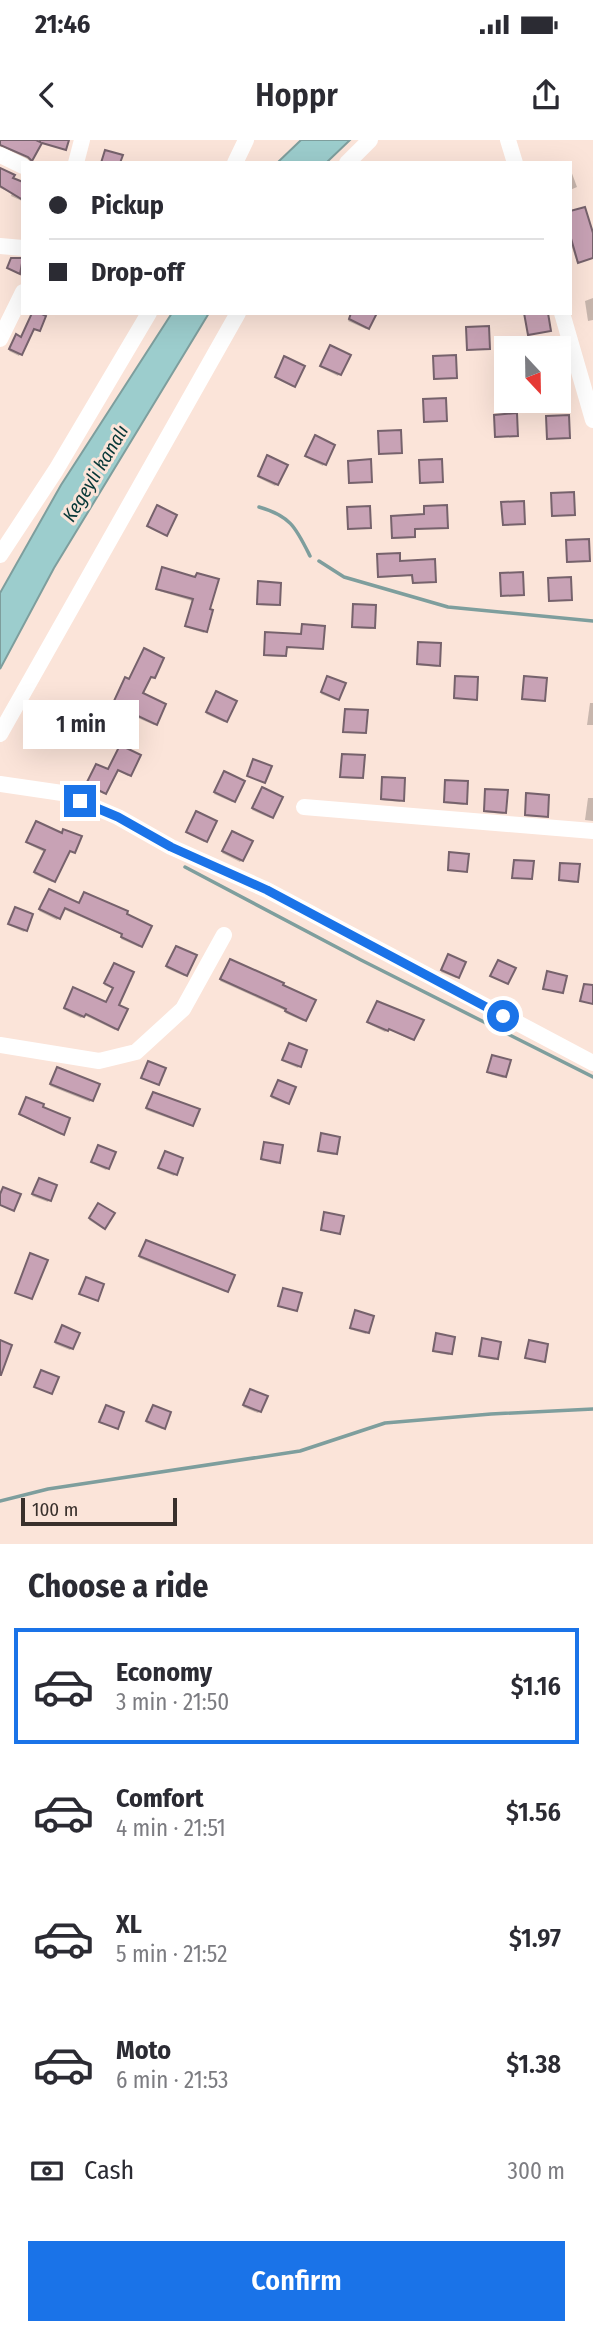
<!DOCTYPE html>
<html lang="en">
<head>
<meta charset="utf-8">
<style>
  :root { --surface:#fff; --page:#f2f2f3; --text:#2b2b33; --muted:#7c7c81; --line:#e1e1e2; --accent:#1a73e8 }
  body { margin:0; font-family:"Fira Sans Condensed",sans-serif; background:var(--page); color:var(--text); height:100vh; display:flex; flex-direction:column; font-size:26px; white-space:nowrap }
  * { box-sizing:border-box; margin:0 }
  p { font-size:23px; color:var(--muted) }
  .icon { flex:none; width:38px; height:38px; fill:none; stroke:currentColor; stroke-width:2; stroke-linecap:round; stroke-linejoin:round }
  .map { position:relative; height:1404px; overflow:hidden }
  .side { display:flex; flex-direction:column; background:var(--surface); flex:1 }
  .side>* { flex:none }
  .hud { position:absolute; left:21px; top:21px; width:551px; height:154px; border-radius:0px; box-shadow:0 7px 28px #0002; display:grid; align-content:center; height:154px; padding:0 28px; background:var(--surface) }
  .needle { width:46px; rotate:158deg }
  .controls { position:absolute; left:494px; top:196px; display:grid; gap:14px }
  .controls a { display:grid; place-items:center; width:77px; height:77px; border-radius:0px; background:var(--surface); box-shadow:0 7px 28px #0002; font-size:35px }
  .scale { position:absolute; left:21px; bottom:18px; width:156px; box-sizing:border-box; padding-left:7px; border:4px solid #39302c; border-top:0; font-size:19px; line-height:24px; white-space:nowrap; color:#39302c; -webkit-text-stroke:5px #fbe4d9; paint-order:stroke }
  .end { position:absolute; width:32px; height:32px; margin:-16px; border:9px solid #1a73e8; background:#fff; box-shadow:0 0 0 4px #fff }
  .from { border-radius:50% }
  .bubble { position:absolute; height:49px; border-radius:0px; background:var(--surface); box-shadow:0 7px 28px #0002; font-size:23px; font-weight:600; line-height:49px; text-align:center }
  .hud b { display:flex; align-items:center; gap:24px; height:66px; font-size:26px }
  .hud b+b { border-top:2px solid var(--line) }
  .hud i { width:18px; height:18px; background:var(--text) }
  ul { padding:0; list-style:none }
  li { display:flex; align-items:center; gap:21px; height:116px; margin:0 14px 10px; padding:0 14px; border:4px solid transparent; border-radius:0px }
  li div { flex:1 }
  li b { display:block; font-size:26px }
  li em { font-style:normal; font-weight:600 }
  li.active { border-color:var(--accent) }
  li>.icon { width:63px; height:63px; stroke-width:1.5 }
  h2 { padding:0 28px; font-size:32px; line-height:84px }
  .pay { display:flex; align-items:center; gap:18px; height:77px; padding:0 28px; font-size:26px }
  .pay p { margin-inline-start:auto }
  .primary-button { display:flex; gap:14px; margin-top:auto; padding:14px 28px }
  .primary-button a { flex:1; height:80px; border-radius:0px; background:var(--accent); color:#fff; font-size:28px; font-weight:600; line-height:80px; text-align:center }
  .status { display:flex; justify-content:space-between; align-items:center; height:49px; padding:0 35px; background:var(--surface); direction:ltr }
  .status svg { height:19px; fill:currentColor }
  header { display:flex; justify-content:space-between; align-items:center; height:91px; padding:0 28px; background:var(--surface); font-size:32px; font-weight:600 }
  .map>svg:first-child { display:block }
  .water { fill:#9ccdcd; stroke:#7e9e9d; stroke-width:2 }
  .shadow { fill:#0003 }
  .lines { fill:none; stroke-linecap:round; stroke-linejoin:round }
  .stream { stroke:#7e9e9d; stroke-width:3.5 }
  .building { fill:#c8a2b5; stroke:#76626c; stroke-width:2 }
  .minor { stroke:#fff; stroke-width:16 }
  .route { stroke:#1a73e8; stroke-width:9 }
  .labels { text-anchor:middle; stroke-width:6; stroke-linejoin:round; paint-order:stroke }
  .water-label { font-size:19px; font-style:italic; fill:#063737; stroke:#fbe4d9 }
</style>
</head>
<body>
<div class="status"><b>21:46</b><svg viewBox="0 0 49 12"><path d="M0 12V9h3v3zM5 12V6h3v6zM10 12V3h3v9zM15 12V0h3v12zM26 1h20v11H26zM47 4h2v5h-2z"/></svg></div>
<header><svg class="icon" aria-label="back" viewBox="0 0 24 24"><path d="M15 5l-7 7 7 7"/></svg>Hoppr<svg class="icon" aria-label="share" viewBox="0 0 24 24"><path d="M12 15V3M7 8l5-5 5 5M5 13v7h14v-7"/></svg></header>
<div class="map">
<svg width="593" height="1404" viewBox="0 0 593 1404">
  <rect width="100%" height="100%" fill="#fbe4d9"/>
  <g class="water">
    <polygon points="301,0 350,0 326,23 277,23"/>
    <polygon points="172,173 209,173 54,428 0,529 0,453 61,345"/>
  </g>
  <g class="shadow">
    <polygon points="0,0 32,0 39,4 30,21 26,18 0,6"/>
    <polygon points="570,28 577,47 570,50"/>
    <polygon points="0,31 11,38 22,61 11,56 12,53 0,48"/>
    <polygon points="570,73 593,98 593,118 577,123 570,101"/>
    <polygon points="593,158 593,180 588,181 585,161"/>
    <polygon points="32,173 46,173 38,190 32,189 19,216 9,211 14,198 20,199"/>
    <polygon points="352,173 368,188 366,189 348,181"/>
    <polygon points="467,189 488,209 466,211"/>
    <polygon points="329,209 348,216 338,236 320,227"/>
    <polygon points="434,218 455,237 433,240"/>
    <polygon points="283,220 294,245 293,247 275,238"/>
    <polygon points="495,276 516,296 494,298"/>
    <polygon points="547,278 568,297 546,300"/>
    <polygon points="314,298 333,305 323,326 305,317"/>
    <polygon points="266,318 277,344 275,346 257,337"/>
    <polygon points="349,322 370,342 348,344"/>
    <polygon points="420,322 441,342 419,344"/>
    <polygon points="552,355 573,374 551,377"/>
    <polygon points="348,368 369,388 347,390"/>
    <polygon points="425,368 446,387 413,390 412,398 391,399 392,377 424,376"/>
    <polygon points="567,401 588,421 566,423"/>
    <polygon points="378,416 434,441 412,444 411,436 377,438"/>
    <polygon points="162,430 195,438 208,471 204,493 185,487 192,461 156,450"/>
    <polygon points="548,440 570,460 548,462"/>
    <polygon points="259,443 278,465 277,466 256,465"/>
    <polygon points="354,466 373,487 371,489 351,488"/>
    <polygon points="303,486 322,508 320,509 285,507 283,517 263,516 266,494 301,496"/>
    <polygon points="419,504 438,525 437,527 416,525"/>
    <polygon points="143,512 153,537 148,537 140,554 155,584 154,585 131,575 120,597 102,589 124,541 129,541"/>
    <polygon points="456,537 475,559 474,560 453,559"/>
    <polygon points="524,538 543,560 542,561 522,560"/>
    <polygon points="326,539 338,559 336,560 321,554"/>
    <polygon points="215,555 226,581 224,582 206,574"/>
    <polygon points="590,563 593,563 593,585 587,585"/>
    <polygon points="119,609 129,635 128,636 116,630 104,654 86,646 95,627 108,631"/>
    <polygon points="343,616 362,637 360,639 340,638"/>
    <polygon points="223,635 234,661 232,662 214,654"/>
    <polygon points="383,638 402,660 400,662 380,660"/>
    <polygon points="446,641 465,663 464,665 443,663"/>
    <polygon points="261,651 272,677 270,678 252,670"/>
    <polygon points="486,651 505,672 503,674 483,672"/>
    <polygon points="527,655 546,676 544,677 524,676"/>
    <polygon points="588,658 593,658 593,681 585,680"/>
    <polygon points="195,675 205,701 204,702 186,693"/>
    <polygon points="35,684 73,712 67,712 52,742 34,734 44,712 26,703"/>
    <polygon points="231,694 242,720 240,722 222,713"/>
    <polygon points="450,714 465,731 464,732 447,731"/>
    <polygon points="561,724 577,741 575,743 558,741"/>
    <polygon points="48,752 79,765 140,806 139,807 121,799 122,795 63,769 57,780 39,771"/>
    <polygon points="14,771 25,790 24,792 8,785"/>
    <polygon points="175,809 185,835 184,836 166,828"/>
    <polygon points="447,817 458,837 456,838 441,832"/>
    <polygon points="229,822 263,834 313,861 304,880 303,881 285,873 286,871 220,841"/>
    <polygon points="113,826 117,865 115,890 84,875 81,878 63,869 72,851 106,864 113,849 104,845"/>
    <polygon points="376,865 412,899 411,900 388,889 385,892 367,883"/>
    <polygon points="288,907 299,926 298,928 282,921"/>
    <polygon points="491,918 505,937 503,938 487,933"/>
    <polygon points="56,931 91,960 90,962 50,946"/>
    <polygon points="277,943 288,963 286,964 271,958"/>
    <polygon points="153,954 192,985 190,986 146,970"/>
    <polygon points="25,961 62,994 61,995 19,975"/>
    <polygon points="322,995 335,1014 334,1015 317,1012"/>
    <polygon points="264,1004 278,1022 277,1024 260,1020"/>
    <polygon points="97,1009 108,1028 106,1030 91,1023"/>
    <polygon points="164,1015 175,1034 174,1036 158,1029"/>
    <polygon points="38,1041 55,1046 48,1062 32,1056"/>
    <polygon points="97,1066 104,1087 103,1089 89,1080"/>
    <polygon points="145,1103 227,1151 225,1152 139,1118"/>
    <polygon points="355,1172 367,1192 366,1194 349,1189"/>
    <polygon points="61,1189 72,1208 70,1210 55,1204"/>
    <polygon points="437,1195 450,1213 449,1215 432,1212"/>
    <polygon points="483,1200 496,1218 495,1220 478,1217"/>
    <polygon points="250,1251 260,1271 258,1273 243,1267"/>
    <polygon points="152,1268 163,1288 162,1289 146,1283"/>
  </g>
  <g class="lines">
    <g class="stream">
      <path d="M 259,367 C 291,376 296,388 310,416"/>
      <polyline points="319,421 344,437 448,467 593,481"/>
      <polyline points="185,727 361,820 593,937"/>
      <polyline points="0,1361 48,1349 300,1311 385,1283 491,1274 593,1269"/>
    </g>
  </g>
  <g class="building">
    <polygon points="0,0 36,0 40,2 40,0 69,0 66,10 42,3 32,21 28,17 0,5"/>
    <polygon points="105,10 123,15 120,23 101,23"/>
    <polygon points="0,28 15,35 13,38 23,42 23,60 0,46"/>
    <polygon points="585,67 593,93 593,118 578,123 570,95 570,71"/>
    <polygon points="11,118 23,118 20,134 7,128"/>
    <polygon points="32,173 40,173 46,176 40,191 34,189 22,215 9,209 16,194 21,197"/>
    <polygon points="351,173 377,173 369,189 349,179"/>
    <polygon points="524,173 548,173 551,191 528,195"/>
    <polygon points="489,186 490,209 467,210 466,187"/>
    <polygon points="330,205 351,215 341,235 320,226"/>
    <polygon points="456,215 457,238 434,239 433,216"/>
    <polygon points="284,216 305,226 295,247 275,237"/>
    <polygon points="446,258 447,281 424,282 423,259"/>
    <polygon points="517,273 518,296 495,297 494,275"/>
    <polygon points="569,275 570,298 547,299 546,276"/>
    <polygon points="401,290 402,313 379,314 378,291"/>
    <polygon points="315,295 335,305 326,325 305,316"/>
    <polygon points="267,315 288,325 278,345 258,336"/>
    <polygon points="371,319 372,342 349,343 348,321"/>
    <polygon points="442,319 443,342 420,343 419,320"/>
    <polygon points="574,352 575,375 552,376 551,353"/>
    <polygon points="524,361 525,384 503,385 501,362"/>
    <polygon points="157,365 177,375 167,396 147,386"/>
    <polygon points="447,365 448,388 415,389 415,397 392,398 391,376 424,374 424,366"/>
    <polygon points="370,366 371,388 348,389 347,367"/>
    <polygon points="589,399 590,421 567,422 566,400"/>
    <polygon points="400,413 400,421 435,419 436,442 413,443 412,435 378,437 377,414"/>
    <polygon points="162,427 195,437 197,433 219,439 210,469 213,470 207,492 185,486 193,459 156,449"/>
    <polygon points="523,432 524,455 501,456 500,433"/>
    <polygon points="571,437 572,460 549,461 548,438"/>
    <polygon points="258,441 281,443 280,465 257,464"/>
    <polygon points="353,464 376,465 375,488 352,487"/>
    <polygon points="302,484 325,486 323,509 287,507 286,516 264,515 265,492 301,494"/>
    <polygon points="418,502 441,503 440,526 417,524"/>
    <polygon points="144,508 164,518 155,538 151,537 143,553 166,564 157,585 134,574 123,597 102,587 125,537 129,539"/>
    <polygon points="327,536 346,543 339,560 321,552"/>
    <polygon points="455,536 478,537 477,560 454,558"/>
    <polygon points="524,536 547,538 545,561 522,559"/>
    <polygon points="216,551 237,561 227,582 206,572"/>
    <polygon points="345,569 368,570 366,593 343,592"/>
    <polygon points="120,605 141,615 131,636 118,630 106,654 86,644 96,624 108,629"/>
    <polygon points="342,614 365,615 363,638 340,637"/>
    <polygon points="253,619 272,626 265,643 247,636"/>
    <polygon points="224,631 245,641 235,662 214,652"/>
    <polygon points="382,637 405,638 404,661 381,659"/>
    <polygon points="445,640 468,641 467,664 444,662"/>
    <polygon points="262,647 283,657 273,678 252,668"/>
    <polygon points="485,649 508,650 506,673 484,671"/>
    <polygon points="526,653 549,655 548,677 525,675"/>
    <polygon points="196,671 217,681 207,702 186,692"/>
    <polygon points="36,681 62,693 63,689 82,696 75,713 70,711 55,742 34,732 45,710 26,702"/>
    <polygon points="232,691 253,701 243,721 222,711"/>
    <polygon points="449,712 469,714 467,732 448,730"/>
    <polygon points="514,720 534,721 532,739 512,738"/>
    <polygon points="560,723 580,724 578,742 559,740"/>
    <polygon points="49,749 79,763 84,752 128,771 127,774 152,786 142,807 121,797 122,794 65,768 60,779 39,769"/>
    <polygon points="15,767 33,774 27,791 8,784"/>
    <polygon points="176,806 197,815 187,836 166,826"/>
    <polygon points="448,814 466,822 459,838 441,830"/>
    <polygon points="230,819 284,843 283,845 316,860 306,881 285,871 286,869 220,839"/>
    <polygon points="498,820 516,828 508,844 490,836"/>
    <polygon points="114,823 134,832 119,865 128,869 118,890 86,874 84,877 64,868 73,847 106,862 113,848 104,843"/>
    <polygon points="547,831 567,836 563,853 543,849"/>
    <polygon points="584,844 593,845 593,864 580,861"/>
    <polygon points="377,861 424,880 414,900 389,889 388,891 367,882"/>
    <polygon points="289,903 307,910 301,927 282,920"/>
    <polygon points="492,915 511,920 506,937 487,932"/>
    <polygon points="148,921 166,928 159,945 141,938"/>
    <polygon points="57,927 100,944 93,961 50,944"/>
    <polygon points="278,940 296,947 289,964 271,956"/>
    <polygon points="153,952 200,969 193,986 146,968"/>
    <polygon points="26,957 44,964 43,967 70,978 64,995 19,974"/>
    <polygon points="321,993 340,997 337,1014 318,1011"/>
    <polygon points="264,1002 283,1005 280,1023 261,1019"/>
    <polygon points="98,1005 116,1012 109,1029 91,1022"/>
    <polygon points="165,1011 183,1018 177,1035 158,1028"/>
    <polygon points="39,1038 57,1045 51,1061 32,1054"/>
    <polygon points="3,1047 21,1054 14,1071 0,1065 0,1054"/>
    <polygon points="98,1063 115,1073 105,1089 89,1078"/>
    <polygon points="324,1072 344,1076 340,1094 321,1090"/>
    <polygon points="146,1100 235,1135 228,1152 139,1116"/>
    <polygon points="30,1113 48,1120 32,1159 15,1153"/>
    <polygon points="86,1137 104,1144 98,1161 79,1154"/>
    <polygon points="283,1148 302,1153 297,1171 278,1166"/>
    <polygon points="355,1170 374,1176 369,1193 350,1188"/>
    <polygon points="62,1185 80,1193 73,1209 55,1202"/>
    <polygon points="436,1193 455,1197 452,1214 433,1211"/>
    <polygon points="482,1198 501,1202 498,1219 479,1216"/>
    <polygon points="0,1200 12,1205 1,1235 0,1235"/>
    <polygon points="529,1200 548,1204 545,1222 525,1218"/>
    <polygon points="41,1230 59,1237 52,1254 34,1247"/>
    <polygon points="250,1249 268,1256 261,1272 243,1265"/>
    <polygon points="106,1265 124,1272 118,1289 99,1282"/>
    <polygon points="153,1265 171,1272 165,1289 146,1281"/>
  </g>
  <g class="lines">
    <g class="minor">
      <polyline points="508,0 515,23"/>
      <polyline points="0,15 23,26"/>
      <polyline points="76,23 82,0"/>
      <polyline points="235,23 246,0"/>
      <polyline points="347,23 370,0"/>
      <polyline points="0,106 23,108"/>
      <polyline points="562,173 593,280"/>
      <polyline points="0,199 23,152"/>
      <polyline points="0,415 56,330 149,173"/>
      <polyline points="0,594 238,173"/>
      <polyline points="0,644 62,653 118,677 171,707 267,750 593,923"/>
      <polyline points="304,667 593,691"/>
      <polyline points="0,905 99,921 136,912 183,869 224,795"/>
    </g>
  </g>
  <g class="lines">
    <polyline class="route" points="80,661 118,677 171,707 267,750 503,876"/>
  </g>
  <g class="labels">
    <g class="water-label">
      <text transform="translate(95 333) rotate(-59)" y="7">Kegeyli kanalı</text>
    </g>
  </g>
</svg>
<div class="controls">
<a><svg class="needle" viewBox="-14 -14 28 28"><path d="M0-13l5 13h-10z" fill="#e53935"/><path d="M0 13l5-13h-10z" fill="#7c7c81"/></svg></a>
</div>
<div class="scale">100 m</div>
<i class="end from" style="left:503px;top:876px"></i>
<i class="end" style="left:80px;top:661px"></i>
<div class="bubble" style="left:23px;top:560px;width:116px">1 min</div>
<div class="hud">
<b><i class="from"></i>Pickup</b>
<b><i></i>Drop-off</b>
</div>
</div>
<section class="side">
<h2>Choose a ride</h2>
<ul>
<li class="active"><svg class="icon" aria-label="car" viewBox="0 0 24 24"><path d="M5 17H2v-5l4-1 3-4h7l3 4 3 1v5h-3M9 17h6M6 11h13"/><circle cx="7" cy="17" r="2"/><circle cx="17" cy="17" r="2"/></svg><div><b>Economy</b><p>3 min · 21:50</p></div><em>$1.16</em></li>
<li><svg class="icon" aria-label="car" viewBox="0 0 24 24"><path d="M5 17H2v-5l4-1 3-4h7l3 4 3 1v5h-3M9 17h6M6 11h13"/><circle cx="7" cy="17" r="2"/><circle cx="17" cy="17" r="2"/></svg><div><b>Comfort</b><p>4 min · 21:51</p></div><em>$1.56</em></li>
<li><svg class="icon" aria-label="car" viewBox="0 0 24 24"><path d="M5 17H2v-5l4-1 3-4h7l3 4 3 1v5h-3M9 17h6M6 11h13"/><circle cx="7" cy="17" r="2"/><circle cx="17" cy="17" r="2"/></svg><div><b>XL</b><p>5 min · 21:52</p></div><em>$1.97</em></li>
<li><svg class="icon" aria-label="car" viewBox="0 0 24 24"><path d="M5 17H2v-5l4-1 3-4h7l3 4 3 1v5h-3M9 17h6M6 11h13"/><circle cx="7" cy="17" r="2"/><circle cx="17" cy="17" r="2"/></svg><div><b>Moto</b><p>6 min · 21:53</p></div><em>$1.38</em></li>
</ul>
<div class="pay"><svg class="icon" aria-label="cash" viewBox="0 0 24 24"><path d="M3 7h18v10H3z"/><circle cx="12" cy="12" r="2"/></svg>Cash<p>300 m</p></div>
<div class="primary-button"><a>Confirm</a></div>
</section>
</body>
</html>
